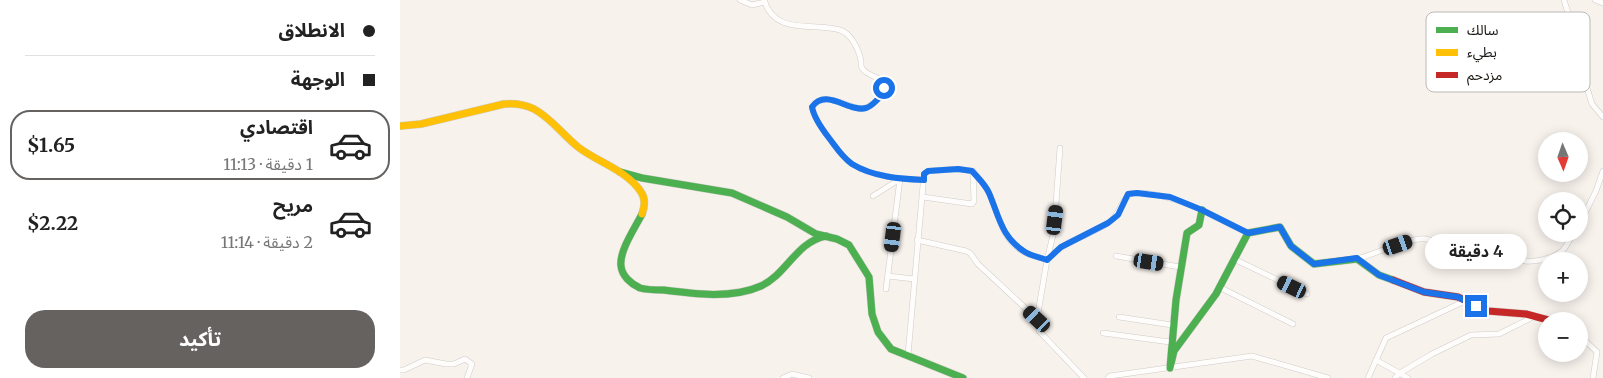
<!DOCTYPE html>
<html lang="ar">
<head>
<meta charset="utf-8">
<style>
  :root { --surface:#fff; --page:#f2f2f2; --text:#222; --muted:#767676; --line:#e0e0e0; --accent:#66625f }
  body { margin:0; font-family:Merriweather,"Noto Sans Arabic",serif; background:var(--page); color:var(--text); direction:rtl; height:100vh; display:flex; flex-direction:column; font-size:19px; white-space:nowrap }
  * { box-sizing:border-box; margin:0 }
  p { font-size:16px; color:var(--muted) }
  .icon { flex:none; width:28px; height:28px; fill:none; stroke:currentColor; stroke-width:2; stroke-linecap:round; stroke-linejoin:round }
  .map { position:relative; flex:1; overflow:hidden; direction:ltr }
  .side { display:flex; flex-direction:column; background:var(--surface); width:400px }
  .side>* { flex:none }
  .banner { display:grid; align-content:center; height:110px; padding:0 25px; background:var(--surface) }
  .needle { width:32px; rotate:178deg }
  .buttons { position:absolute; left:1138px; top:132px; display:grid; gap:10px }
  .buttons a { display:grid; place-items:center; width:50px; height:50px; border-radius:50%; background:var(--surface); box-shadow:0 2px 12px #0003; font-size:25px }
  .end { position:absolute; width:22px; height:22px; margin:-11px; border:6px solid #1a73e8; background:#fff; box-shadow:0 0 0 2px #fff }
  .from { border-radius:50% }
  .bubble { position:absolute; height:35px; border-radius:18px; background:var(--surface); box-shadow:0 2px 12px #0003; font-size:16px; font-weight:700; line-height:35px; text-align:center; direction:rtl }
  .car { position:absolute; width:15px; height:30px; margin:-15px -8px; border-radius:6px; box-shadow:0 0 4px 1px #0007; background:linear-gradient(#222 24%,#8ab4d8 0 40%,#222 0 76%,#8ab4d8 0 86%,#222 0) }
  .banner b { display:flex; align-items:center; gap:18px; height:48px; font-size:19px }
  .banner b+b { border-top:1px solid var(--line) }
  .banner i { width:12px; height:12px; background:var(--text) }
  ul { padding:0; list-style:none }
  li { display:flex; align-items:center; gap:15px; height:70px; margin:0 10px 8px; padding:0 15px; border:2px solid transparent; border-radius:20px }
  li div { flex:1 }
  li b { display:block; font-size:19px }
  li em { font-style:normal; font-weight:700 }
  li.on { border-color:var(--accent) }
  li>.icon { width:45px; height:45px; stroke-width:1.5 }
  .action { display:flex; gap:10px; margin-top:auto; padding:10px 25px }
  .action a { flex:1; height:58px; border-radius:20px; background:var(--accent); color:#fff; font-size:20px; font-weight:700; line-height:58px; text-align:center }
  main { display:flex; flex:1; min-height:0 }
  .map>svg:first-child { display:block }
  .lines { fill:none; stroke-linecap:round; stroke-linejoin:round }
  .street-casing { stroke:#cfcbc7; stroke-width:6 }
  .fast-casing { stroke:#cfcbc7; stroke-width:8 }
  .slow-casing { stroke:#cfcbc7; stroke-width:8 }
  .jam-casing { stroke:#cfcbc7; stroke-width:8 }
  .street { stroke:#fefdfc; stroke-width:5 }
  .fast { stroke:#4caf50; stroke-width:7 }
  .slow { stroke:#ffc107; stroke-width:7 }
  .jam { stroke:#c62828; stroke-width:7 }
  .route { stroke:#1a73e8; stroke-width:6 }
  .key { fill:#fff; stroke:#bab9b8; stroke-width:1 }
  .key-label { font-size:14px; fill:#181512 }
</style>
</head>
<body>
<main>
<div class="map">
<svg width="1203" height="378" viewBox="0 0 1203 378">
  <rect width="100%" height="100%" fill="#f8f2ed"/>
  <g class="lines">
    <g class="street-casing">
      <g id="street">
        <polyline points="340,0 352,5 365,2"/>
        <path d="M 364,0 C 375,36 413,22 440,30 C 451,33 459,50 461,61 C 461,62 461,67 462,68 C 465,74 476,77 482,80 L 484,93 C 479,98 473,106 465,108 C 449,112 426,87 412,107 C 414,118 422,129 429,138 C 436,147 442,158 452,164 C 473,177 501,179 524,180"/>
        <polyline points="1164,0 1169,16 1170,29 1159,45 1156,52 1158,57 1173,71 1187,88 1192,104 1203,117"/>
        <polyline points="1195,0 1203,3"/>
        <polyline points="660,148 654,231 647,260 637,319 639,331 684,378"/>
        <polyline points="473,196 500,179"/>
        <polyline points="523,197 572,204 574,201 573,171"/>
        <polyline points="1179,225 1196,191 1203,171"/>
        <polyline points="517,240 566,251 570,253 578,264 637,319"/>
        <polyline points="716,256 780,267"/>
        <polyline points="834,259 907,294"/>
        <path d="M 957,259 C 975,254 1011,237 1026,239 C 1036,240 1040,249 1049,252 C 1062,256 1074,251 1087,251 C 1097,251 1106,256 1116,259 C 1130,264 1152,260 1163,250 C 1167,245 1170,239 1173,234"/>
        <polyline points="488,276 514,279"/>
        <polyline points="819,287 893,324"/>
        <polyline points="486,289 500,179"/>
        <polyline points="719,317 772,325"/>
        <polyline points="703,333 770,342"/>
        <polyline points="1179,335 1197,352 1193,378"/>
        <path d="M 508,355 L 524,174 L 528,171 L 558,169 L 573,171 C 578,178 585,184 589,193 C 599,215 602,243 628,254 C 634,256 641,258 647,260 C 652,256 656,250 662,247 C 677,237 697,232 711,221 C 720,213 723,196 732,193 C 774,191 811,216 848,233"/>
        <polyline points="976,360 1008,378"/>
        <polyline points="0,370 4,370 25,360 46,364 54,364 65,359 72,364 67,378"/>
        <polyline points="383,378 392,374 409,378"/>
        <polyline points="708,378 710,376 852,356 928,378"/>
        <polyline points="968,378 986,338 1065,301"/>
        <polyline points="995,378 1000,373 1032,354 1071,335 1099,334 1135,316"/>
      </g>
    </g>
    <g class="fast-casing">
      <g id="fast">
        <polyline points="220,172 242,178 332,193 387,217 416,234 437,239 449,245 469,277 472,314 478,332 491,349 563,378"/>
        <polyline points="802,210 799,225 787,233 776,300 770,368 774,351 816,294 848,233 880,227 891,246 914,264 957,259 979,275 993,280"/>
        <path d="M 242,214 C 235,228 219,251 221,266 C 222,276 231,284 240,288 C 247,290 256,290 263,290 C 294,294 332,299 361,286 C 387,274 396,242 426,236"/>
      </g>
    </g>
    <g class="slow-casing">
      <path id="slow" d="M 0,126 L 21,124 L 104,104 C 114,103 124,104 134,109 C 151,118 163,135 178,147 C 197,162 227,170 241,192 C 246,199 245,206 242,214"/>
    </g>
    <g class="jam-casing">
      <polyline id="jam" points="993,280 1024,292 1058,297 1088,311 1126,314 1152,321"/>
    </g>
    <use href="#street" class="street"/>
    <use href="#fast" class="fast"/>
    <use href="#slow" class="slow"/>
    <use href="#jam" class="jam"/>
  </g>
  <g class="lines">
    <path class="route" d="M 484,88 C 483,94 480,97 476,101 C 473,104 470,107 466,108 C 449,113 426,87 412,107 C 414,118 422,129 429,138 C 436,147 442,157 452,164 C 473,177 501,179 524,180 L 524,174 L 528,171 L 558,169 L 572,171 C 578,178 585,184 589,193 C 599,216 601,237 625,252 C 631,256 640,257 647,260 L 661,247 L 708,223 L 718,215 L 728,194 L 737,193 L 770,197 L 802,210 L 848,233 L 880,227 L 891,246 L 914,264 L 957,258 L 979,275 L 1024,292 L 1058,297 L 1076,306"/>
  </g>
  <rect x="1026" y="12" width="164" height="80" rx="8" class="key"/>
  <rect x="1036" y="27" width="22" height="6" fill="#4caf50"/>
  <rect x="1036" y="49" width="22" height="7" fill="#ffc107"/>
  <rect x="1036" y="72" width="22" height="6" fill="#c62828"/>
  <g class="key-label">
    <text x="1067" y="35">سالك</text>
    <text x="1067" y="57">بطيء</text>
    <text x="1067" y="80">مزدحم</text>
  </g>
</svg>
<div class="buttons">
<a><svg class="needle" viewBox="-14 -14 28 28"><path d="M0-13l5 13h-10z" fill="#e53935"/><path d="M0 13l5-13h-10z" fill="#767676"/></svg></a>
<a><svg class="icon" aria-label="locate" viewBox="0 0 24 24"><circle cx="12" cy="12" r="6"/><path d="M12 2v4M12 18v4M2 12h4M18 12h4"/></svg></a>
<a>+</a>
<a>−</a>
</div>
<i class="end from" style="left:484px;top:88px"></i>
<i class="end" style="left:1076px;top:306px"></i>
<div class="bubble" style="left:1025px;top:234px;width:102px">4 دقيقة</div>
<i class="car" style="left:655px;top:220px;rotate:7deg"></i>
<i class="car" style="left:493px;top:237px;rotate:187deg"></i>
<i class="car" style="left:998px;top:245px;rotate:71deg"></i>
<i class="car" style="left:749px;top:262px;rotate:99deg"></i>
<i class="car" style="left:892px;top:287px;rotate:296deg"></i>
<i class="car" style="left:637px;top:319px;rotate:313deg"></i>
</div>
<section class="side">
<div class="banner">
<b><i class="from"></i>الانطلاق</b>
<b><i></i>الوجهة</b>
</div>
<ul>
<li class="on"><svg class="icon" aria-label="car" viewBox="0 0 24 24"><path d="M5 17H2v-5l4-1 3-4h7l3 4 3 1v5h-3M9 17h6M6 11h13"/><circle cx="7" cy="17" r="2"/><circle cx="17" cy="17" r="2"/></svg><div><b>اقتصادي</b><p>1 دقيقة · 11:13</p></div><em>$1.65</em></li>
<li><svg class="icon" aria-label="car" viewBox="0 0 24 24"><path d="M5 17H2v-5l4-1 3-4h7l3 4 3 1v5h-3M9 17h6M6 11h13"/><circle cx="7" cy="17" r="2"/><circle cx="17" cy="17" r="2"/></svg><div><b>مريح</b><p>2 دقيقة · 11:14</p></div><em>$2.22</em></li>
</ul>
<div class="action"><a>تأكيد</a></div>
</section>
</main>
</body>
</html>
